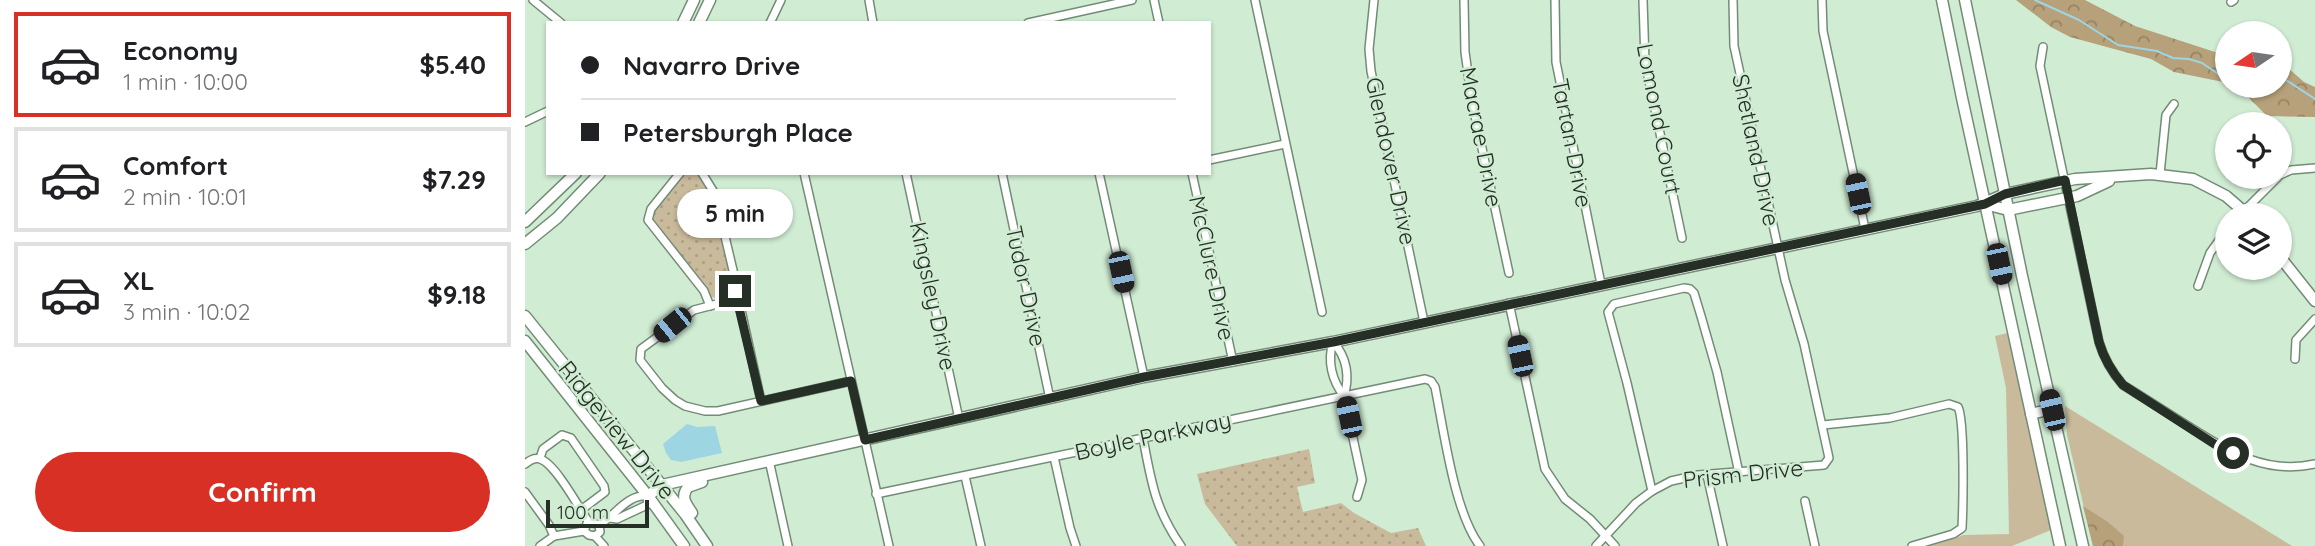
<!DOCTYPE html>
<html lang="en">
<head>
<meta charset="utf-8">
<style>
  :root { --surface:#fff; --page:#f2f2f2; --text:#202124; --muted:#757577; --line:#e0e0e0; --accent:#d93025 }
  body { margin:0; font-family:Quicksand,sans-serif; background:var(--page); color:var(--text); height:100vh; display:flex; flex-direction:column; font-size:26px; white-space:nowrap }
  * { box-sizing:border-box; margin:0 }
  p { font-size:23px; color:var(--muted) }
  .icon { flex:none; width:38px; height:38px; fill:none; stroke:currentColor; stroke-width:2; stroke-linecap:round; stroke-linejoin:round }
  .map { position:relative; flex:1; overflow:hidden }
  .sheet { display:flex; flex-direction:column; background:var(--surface); width:525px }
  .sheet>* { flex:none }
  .banner { position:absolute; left:21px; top:21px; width:665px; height:154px; border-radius:0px; box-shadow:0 2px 5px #0004; display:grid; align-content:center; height:154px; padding:0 35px; background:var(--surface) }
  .needle { width:46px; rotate:257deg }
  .controls { position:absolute; left:1690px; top:21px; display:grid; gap:14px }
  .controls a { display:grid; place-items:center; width:77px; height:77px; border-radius:50%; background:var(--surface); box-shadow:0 2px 5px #0004; font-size:35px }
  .scale { position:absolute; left:21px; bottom:18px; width:103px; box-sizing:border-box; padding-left:7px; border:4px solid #252f26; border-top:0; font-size:19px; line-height:24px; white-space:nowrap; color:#252f26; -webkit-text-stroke:5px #d0ecd3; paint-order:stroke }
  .end { position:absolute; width:32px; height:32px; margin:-16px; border:9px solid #252f26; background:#fff; box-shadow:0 0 0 4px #fff }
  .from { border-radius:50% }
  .bubble { position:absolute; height:49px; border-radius:24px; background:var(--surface); box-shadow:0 2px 5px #0004; font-size:23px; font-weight:800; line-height:49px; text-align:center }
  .car { position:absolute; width:21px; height:42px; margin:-21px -10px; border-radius:9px; box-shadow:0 0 5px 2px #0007; background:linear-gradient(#222 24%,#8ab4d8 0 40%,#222 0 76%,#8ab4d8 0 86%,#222 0) }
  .banner b { display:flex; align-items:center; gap:24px; height:66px; font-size:26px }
  .banner b+b { border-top:2px solid var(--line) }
  .banner i { width:18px; height:18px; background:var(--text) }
  ul { padding:12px 0 0; list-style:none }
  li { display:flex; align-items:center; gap:21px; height:105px; margin:0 14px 10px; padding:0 21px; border:4px solid var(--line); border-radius:0px }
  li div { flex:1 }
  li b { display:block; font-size:26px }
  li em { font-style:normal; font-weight:800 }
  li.current { border-color:var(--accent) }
  li>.icon { width:63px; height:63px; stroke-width:1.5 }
  .cta { display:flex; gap:14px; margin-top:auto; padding:14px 35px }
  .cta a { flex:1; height:80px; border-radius:42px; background:var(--accent); color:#fff; font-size:28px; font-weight:800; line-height:80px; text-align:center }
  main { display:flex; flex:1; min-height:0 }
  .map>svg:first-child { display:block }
  .grass { fill:#caba9c }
  .forest { fill:url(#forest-crowns) }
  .park { fill:url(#park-dots) }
  .water { fill:#9ed5e3 }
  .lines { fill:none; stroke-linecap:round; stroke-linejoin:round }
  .stream { stroke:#9ed5e3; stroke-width:2 }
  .street-casing { stroke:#738c76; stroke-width:10 }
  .secondary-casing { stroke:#738c76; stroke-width:13 }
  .street { stroke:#fff; stroke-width:7 }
  .secondary { stroke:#fff; stroke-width:10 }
  .route { stroke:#252f26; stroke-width:9 }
  .labels { text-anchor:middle; stroke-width:5; stroke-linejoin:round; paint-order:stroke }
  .street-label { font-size:23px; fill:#252f26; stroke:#d0ecd3 }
</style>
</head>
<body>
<main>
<section class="sheet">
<ul>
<li class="current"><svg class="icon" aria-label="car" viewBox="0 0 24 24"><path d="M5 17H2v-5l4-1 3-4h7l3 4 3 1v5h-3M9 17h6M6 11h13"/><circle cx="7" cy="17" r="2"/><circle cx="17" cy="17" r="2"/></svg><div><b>Economy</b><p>1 min · 10:00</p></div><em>$5.40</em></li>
<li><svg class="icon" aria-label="car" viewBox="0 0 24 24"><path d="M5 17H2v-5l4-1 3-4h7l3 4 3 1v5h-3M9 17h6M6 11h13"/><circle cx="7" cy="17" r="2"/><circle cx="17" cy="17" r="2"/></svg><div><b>Comfort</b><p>2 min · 10:01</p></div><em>$7.29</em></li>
<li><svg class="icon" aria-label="car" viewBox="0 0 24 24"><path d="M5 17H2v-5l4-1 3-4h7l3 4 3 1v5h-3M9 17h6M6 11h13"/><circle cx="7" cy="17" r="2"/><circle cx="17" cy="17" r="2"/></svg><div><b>XL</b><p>3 min · 10:02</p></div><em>$9.18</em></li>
</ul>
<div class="cta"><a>Confirm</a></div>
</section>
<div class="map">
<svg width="1790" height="546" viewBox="0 0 1790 546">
  <defs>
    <pattern id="forest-crowns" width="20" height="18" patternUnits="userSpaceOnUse" patternTransform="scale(1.75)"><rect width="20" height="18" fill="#b7a17a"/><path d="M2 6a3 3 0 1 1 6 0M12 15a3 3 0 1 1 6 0" fill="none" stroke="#958464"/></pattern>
    <pattern id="park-dots" width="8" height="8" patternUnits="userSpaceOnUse" patternTransform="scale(1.75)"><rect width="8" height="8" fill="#caba9c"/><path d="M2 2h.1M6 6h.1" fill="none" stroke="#ada086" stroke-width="1.8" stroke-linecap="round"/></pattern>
  </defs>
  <rect width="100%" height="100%" fill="#d0ecd3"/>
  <g class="grass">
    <polygon points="1483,333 1526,530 1487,546 1403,546 1439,535 1484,534 1481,388 1470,336"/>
    <polygon points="1540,406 1767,546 1568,546 1542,435"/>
  </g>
  <g class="forest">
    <polygon points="1491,0 1560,0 1610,26 1690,52 1703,53 1703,83 1649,72 1626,59 1545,37 1526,27"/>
    <polygon points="1755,61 1779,82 1790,87 1790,117 1742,116 1719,93 1707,86 1755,86"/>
    <polygon points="1558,506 1583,522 1599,536 1598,546 1568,546"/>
  </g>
  <g class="park">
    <path d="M 159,173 L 174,173 L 186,190 L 207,283 C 207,296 195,303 184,295 L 126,219 L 128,213 Z"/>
    <polygon points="784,449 790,483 772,487 778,512 816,503 829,513 866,533 893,528 901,546 712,546 680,504 672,474"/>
  </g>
  <polygon class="water" points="162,424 172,427 190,426 197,453 156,462 146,460 141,453 138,444"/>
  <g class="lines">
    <g class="stream">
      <polyline points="1510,0 1554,20 1593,45 1632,51 1648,58 1664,59 1677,63 1692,73 1703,75"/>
      <polyline points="1755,76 1790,99"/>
    </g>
    <g class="street-casing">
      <g id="street">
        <polyline points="8,0 36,23"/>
        <polyline points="344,0 348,23"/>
        <polyline points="629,0 634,23"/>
        <polyline points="730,0 797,312"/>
        <polyline points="849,0 844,49 846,71 899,322"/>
        <polyline points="939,0 940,52 947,102 984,273"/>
        <polyline points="1030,0 1031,62 1076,284"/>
        <polyline points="1118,0 1120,62 1157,238"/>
        <polyline points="1297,0 1298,31 1340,229"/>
        <polyline points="1706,2 1709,0"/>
        <polyline points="245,23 256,0"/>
        <polyline points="503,23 607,0"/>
        <path d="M 1518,47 L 1515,66 L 1574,342 C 1579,359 1586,371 1598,385 C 1619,398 1641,412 1663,426 C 1703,451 1740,475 1790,464"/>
        <polyline points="0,122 23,111"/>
        <polyline points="684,160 760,144"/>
        <polyline points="155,173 126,209 123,220 179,291 185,306"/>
        <polyline points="177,173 190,194 211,283 211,299 216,310 236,401"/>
        <polyline points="279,173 364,546"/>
        <polyline points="381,173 434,419"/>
        <polyline points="477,173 525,399"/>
        <polyline points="574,173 619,377"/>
        <polyline points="667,173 708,362"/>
        <polyline points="1635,174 1641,115 1649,104"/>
        <polyline points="1755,175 1766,170 1790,168"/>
        <polyline points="1715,215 1753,177"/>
        <polyline points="1673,286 1685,253 1703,228"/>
        <polyline points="211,299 169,310 116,349 115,360 137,388 150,400 160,406 180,411 193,411 326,381"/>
        <polyline points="984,303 1020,469 1040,499 1065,519 1090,546"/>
        <path d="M 808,342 C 802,361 807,381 819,396 L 837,480 L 832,497"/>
        <path d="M 808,342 C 822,357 825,377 819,396"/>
        <polyline points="1770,359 1771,340 1790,319"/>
        <path d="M 1298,425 L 1365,418 L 1424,404 L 1433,407 C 1440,421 1438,508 1437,528 L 1428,534 L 1387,546"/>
        <path d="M 618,438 C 626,481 630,509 656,546"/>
        <polyline points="529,457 545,528 551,546"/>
        <polyline points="15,458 18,449 37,435 46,438 79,486 80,492 56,510"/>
        <polyline points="244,460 263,546"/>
        <path d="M 0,464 C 4,461 9,457 15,459 C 30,463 54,508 63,521"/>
        <polyline points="1182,475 1198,546"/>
        <polyline points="440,476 456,546"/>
        <polyline points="1127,491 1102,383 1083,312 1089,304 1159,288 1165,289 1169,293 1176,316 1192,372 1214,473"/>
        <polyline points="0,492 24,525 29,536"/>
        <path d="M 351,494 L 900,379 L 906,381 L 910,387 C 919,431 929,512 955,546"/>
        <polyline points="1280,501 1290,546"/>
        <path d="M 74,525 L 63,521 L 59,531 L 64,535 L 70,536 L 75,532 L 74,525 C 91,515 102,494 123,496 L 122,505 L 92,519 L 85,518"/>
        <polyline points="70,536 79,546"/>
        <polyline points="15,546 29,536 59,531"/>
        <polyline points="1071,546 1111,503 1127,491 1146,481 1173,475 1299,465 1304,458 1279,344 1260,280 1209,46 1208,0"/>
      </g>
    </g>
    <g class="secondary-casing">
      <g id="secondary">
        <polyline points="1417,0 1437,98 1535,546"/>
        <polyline points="1440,0 1497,276 1558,546"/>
        <polyline points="158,23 169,0"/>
        <polyline points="174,23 185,0"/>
        <polyline points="1460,204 1483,210 1552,196 1584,181"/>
        <polyline points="0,222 51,173"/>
        <polyline points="0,244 32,218 75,173"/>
        <polyline points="1755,257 1790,301"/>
        <polyline points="0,316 160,514 182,546"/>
        <polyline points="0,341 123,496 159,546"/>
        <polyline points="1506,414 1527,409"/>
        <polyline points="123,496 137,485 619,377 808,342 1452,206 1480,194 1550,179 1626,174 1668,179 1701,196 1723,215"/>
        <path d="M 167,513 C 161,504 155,497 163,487 L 177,482"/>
      </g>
    </g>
    <use href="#street" class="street"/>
    <use href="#secondary" class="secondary"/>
  </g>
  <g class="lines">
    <path class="route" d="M 210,291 L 236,401 L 326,381 L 340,440 L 619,377 L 808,342 L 1460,204 L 1480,194 L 1540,180 L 1574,342 C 1579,359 1586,371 1598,385 L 1691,445 L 1708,453"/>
  </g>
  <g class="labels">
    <g class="street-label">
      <text transform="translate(1134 119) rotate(79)" y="8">Lomond Court</text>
      <text transform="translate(956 137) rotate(79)" y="8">Macrae Drive</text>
      <text transform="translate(1047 143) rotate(79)" y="8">Tartan Drive</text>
      <text transform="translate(1231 150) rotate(78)" y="8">Shetland Drive</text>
      <text transform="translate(866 161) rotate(78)" y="8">Glendover Drive</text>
      <text transform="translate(687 268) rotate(78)" y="8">McClure Drive</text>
      <text transform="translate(501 286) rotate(78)" y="8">Tudor Drive</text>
      <text transform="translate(408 296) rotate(78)" y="8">Kingsley Drive</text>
      <text transform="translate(92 430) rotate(51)" y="8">Ridgeview Drive</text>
      <text transform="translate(628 436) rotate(-12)" y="8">Boyle Parkway</text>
      <text transform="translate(1218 474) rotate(-6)" y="8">Prism Drive</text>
    </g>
  </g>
</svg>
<div class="controls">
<a><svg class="needle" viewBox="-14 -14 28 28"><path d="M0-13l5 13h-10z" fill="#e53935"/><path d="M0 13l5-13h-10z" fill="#757577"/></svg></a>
<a><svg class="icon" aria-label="locate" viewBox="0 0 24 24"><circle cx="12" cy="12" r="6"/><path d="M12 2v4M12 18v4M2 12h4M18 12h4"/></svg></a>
<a><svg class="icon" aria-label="layers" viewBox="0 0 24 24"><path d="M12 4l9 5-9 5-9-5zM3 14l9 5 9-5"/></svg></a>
</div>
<div class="scale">100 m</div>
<i class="end from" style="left:1708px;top:453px"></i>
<i class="end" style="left:210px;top:291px"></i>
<div class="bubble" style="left:152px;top:189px;width:116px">5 min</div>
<i class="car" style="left:1333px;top:194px;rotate:348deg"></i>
<i class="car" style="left:1474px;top:264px;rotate:168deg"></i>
<i class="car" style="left:596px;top:272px;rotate:168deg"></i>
<i class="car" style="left:147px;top:325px;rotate:231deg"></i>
<i class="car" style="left:995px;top:356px;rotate:348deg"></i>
<i class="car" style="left:1527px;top:410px;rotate:347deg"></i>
<i class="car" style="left:824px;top:417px;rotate:348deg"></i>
<div class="banner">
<b><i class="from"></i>Navarro Drive</b>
<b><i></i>Petersburgh Place</b>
</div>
</div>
</main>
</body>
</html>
